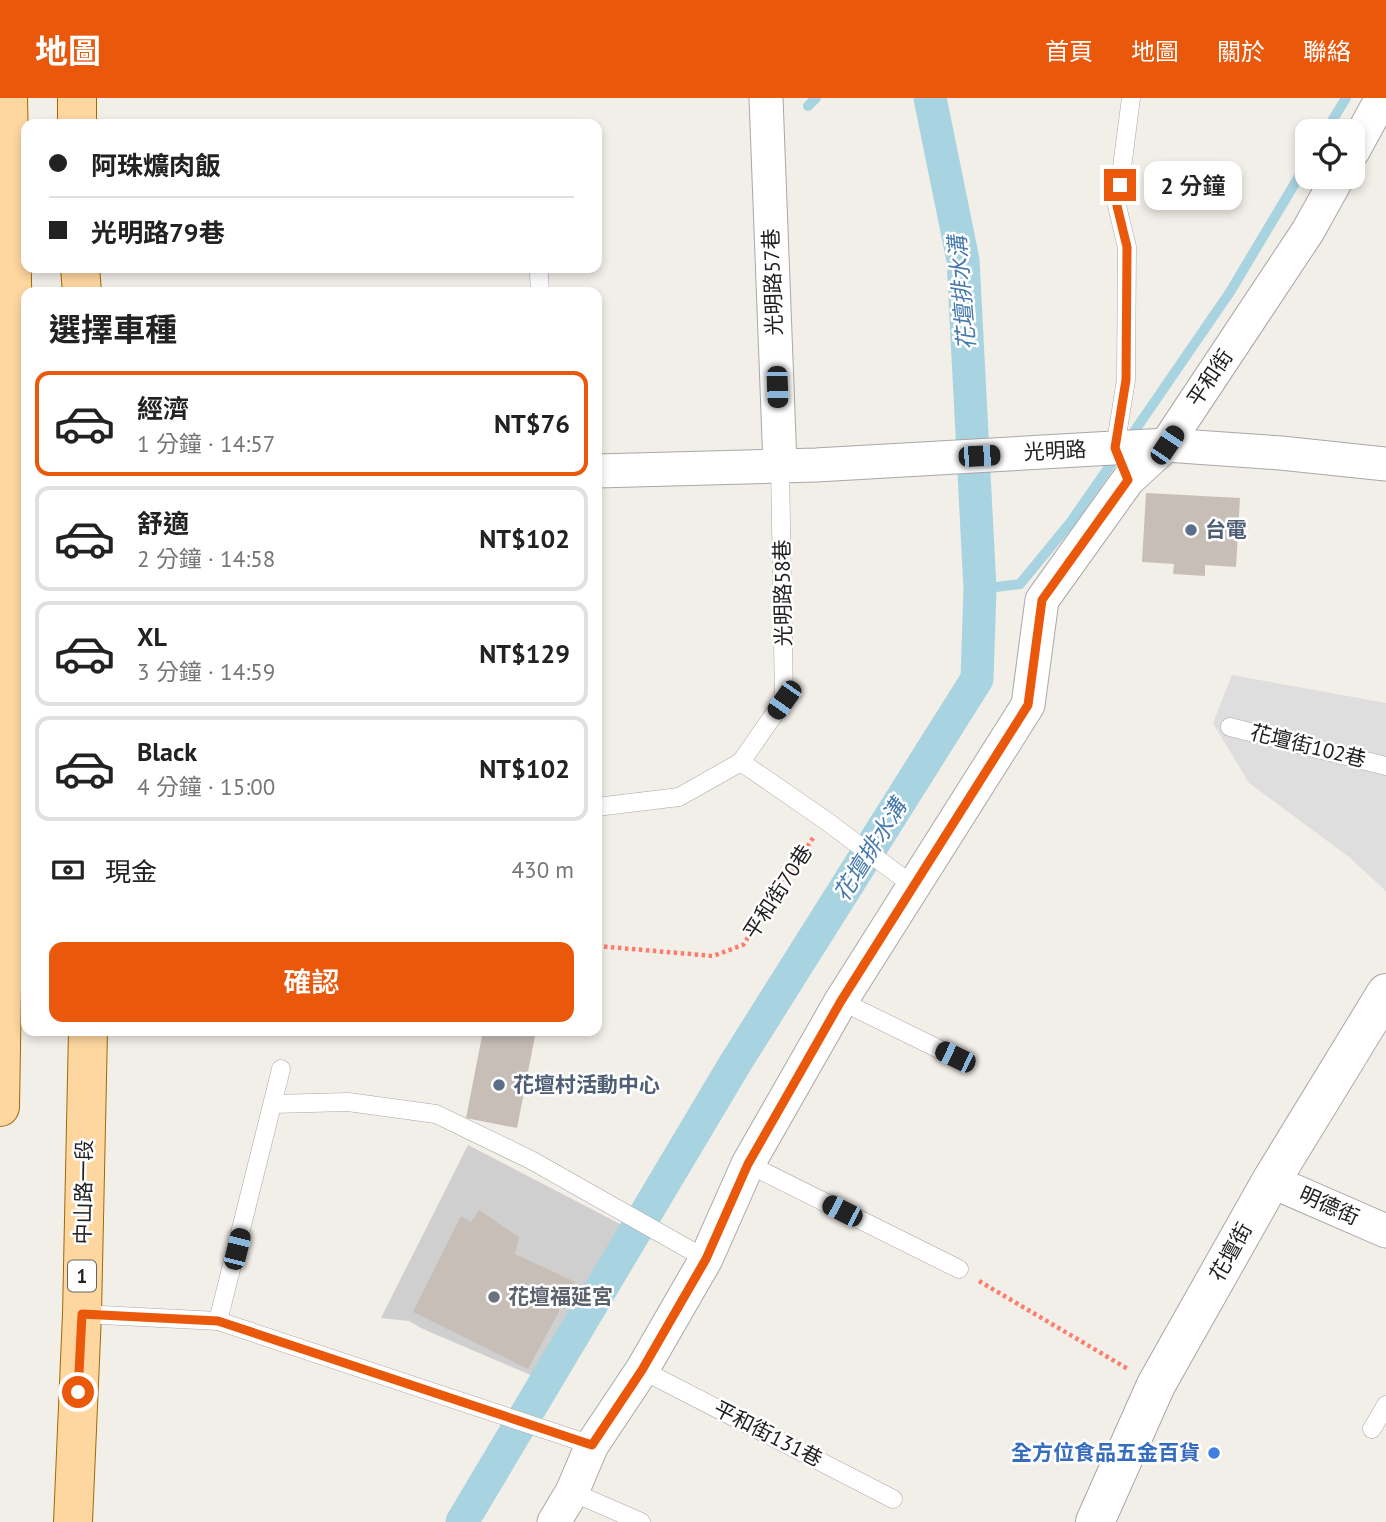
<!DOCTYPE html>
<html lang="zh-TW">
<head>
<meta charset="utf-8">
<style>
  :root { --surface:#fff; --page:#f2f2f2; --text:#222; --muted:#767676; --line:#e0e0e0; --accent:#ea580c }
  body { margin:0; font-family:"PT Sans","Noto Sans TC",sans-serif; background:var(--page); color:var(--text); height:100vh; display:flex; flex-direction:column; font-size:26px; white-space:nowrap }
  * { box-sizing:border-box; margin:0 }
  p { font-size:23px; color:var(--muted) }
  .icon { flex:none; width:38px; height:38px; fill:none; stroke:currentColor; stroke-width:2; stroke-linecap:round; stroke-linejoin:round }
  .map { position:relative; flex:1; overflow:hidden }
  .side { position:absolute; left:21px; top:189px; width:581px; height:749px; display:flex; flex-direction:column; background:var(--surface); border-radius:14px; box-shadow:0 4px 10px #0003 }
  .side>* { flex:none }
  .hud { position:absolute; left:21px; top:21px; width:581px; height:154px; border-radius:14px; box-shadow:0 4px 10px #0003; display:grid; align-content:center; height:154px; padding:0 28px; background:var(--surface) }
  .buttons { position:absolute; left:1295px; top:21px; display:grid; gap:14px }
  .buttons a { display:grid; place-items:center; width:70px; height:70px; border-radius:14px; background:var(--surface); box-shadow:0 4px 10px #0003; font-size:35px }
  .end { position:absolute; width:32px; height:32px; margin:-16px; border:9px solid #ea580c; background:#fff; box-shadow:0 0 0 4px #fff }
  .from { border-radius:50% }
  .bubble { position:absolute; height:49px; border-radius:14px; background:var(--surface); box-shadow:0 4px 10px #0003; font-size:23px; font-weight:600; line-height:49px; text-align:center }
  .car { position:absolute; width:21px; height:42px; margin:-21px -10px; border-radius:9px; box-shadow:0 0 5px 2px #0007; background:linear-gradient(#222 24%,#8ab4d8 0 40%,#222 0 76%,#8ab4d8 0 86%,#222 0) }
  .hud b { display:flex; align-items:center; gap:24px; height:66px; font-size:26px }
  .hud b+b { border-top:2px solid var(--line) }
  .hud i { width:18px; height:18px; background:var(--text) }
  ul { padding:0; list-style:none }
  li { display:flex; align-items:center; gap:21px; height:105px; margin:0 14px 10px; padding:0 14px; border:4px solid var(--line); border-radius:14px }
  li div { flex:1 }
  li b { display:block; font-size:26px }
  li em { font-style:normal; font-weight:600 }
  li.selected { border-color:var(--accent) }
  li>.icon { width:63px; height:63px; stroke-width:1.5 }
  h2 { padding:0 28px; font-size:32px; line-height:84px }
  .pay { display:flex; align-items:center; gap:18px; height:77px; padding:0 28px; font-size:26px }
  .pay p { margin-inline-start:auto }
  .button { display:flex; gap:14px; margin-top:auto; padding:14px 28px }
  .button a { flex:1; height:80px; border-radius:14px; background:var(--accent); color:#fff; font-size:28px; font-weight:600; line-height:80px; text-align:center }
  header { display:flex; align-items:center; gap:42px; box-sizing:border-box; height:98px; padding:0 35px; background:var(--accent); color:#fff }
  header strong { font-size:33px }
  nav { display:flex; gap:38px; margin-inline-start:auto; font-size:24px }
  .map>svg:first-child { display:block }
  .residential { fill:#dfdede }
  .religious { fill:#cfcfcf }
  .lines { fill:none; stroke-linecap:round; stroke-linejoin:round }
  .stream { stroke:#a8d3e0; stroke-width:10 }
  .canal { stroke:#a8d3e0; stroke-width:33 }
  .building { fill:#c7beb7 }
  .service-casing { stroke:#a8a8a8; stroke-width:19 }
  .minor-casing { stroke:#a8a8a8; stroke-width:35 }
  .tertiary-casing { stroke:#a8a8a8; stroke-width:40 }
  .primary-casing { stroke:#9e6b00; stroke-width:40 }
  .path { stroke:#fd7d6d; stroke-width:4.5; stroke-dasharray:3.5 3.5; stroke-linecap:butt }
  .service { stroke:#fff; stroke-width:18 }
  .minor { stroke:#fff; stroke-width:33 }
  .tertiary { stroke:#fff; stroke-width:38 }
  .primary { stroke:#fed6a0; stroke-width:38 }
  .route { stroke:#ea580c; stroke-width:9 }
  .service-dot { fill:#5c6f8a; stroke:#fff; stroke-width:2.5 }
  .worship-dot { fill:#6b7280; stroke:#fff; stroke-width:2.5 }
  .shop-dot { fill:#3f7fe0; stroke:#fff; stroke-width:2.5 }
  .labels { text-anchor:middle; stroke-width:5; stroke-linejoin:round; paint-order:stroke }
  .shield { fill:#fff; stroke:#646464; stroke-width:2 }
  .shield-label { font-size:19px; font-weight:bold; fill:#212121 }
  .street-label { font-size:21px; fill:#212121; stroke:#fff }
  .service-label { font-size:21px; font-weight:bold; fill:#4e5e75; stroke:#fff; text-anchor:start }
  .worship-label { font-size:21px; font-weight:bold; fill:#5b616d; stroke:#fff; text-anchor:start }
  .shop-label { font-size:21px; font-weight:bold; fill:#366cbe; stroke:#fff; text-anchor:end }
  .water-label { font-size:23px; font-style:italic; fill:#4779ac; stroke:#fff }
</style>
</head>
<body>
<header>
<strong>地圖</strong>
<nav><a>首頁</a><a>地圖</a><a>關於</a><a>聯絡</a></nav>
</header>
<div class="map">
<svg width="1386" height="1424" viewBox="0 0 1386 1424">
  <rect width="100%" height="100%" fill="#f2eee8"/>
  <polygon class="residential" points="1232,577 1386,605 1386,793 1349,759 1249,685 1213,625"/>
  <polygon class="religious" points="468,1047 622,1127 533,1278 423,1231 409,1223 381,1220"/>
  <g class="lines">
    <g class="stream">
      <polyline points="808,8 816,0"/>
      <polyline points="1326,33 1346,0"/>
      <polyline points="1129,341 1230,194 1307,65"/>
      <polyline points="980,491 1020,486 1070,425 1118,356"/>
    </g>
    <polyline class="canal" points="462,1424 736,964 977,581 980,491 963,162 930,0"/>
  </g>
  <g class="building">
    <polygon points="1146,395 1240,400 1236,469 1205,467 1205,478 1173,476 1174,466 1142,464"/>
    <polygon points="483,933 536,933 517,1030 466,1020"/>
    <polygon points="479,1112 519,1139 515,1156 575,1184 528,1271 413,1214 461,1118 471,1124"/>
  </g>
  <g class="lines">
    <g class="service-casing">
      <g id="service">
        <polyline points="539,176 540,194"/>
        <polyline points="1118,356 1115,350 1126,282 1127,149 1117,108 1131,0"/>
        <polyline points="1230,629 1386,668"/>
        <polyline points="741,664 825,722 915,789"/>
        <polyline points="597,709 679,699 741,664 784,602 780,367"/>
        <polyline points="841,903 955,959"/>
        <polyline points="273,1006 348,1004 436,1016 531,1062 706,1161"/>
        <polyline points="748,1066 959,1171"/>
        <polyline points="82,1216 218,1223 592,1347"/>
        <polyline points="218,1223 281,971"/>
        <polyline points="642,1272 893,1401"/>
        <polyline points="1372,1331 1386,1307"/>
        <polyline points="572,1394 641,1424"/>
      </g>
    </g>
    <g class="minor-casing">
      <g id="minor">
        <polyline points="766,0 780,367"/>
        <polyline points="1353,53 1382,0"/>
        <polyline points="597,373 816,367 1166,347 1281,355 1386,366"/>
        <polyline points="1271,1083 1386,1133"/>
        <polyline points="554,1424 572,1394 592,1347 642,1272 706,1161 748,1066 841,903 1028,607 1042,502 1128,382 1166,347 1308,133 1338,79"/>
      </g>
    </g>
    <g class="tertiary-casing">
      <polyline id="tertiary" points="1095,1424 1156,1287 1271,1083 1386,895"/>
    </g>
    <g class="primary-casing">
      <g id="primary">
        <polyline points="77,26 77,0"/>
        <polyline points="80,170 82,194"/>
        <polyline points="0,1009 13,228 8,0"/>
        <polyline points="73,1424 82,1216 88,933"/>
      </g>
    </g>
    <g class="path">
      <polyline points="597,848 713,858 743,847 813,740"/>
      <polyline points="979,1183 1128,1271"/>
    </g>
    <use href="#service" class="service"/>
    <use href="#minor" class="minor"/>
    <use href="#tertiary" class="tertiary"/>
    <use href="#primary" class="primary"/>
  </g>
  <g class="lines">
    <polyline class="route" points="78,1294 82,1216 218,1223 592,1347 642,1272 706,1161 748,1066 841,903 1028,607 1042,502 1128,382 1115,350 1126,282 1127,149 1117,108 1120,87"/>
  </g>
  <g class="service-dot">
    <circle cx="1191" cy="432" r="7"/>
    <circle cx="499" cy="987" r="7"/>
  </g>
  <circle class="worship-dot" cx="494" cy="1199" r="7"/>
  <circle class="shop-dot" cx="1214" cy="1355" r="7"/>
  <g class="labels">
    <rect class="shield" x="68" y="1162.5" width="28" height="31" rx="5"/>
    <g class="shield-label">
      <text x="82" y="1185">1</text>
    </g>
    <g class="street-label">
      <text transform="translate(773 184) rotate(-92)" y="7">光明路57巷</text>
      <text transform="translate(1210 280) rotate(-56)" y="7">平和街</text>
      <text transform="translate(1055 353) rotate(-3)" y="7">光明路</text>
      <text transform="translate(783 495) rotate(-91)" y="7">光明路58巷</text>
      <text transform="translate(1308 648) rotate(14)" y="7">花壇街102巷</text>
      <text transform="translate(778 794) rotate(-57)" y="7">平和街70巷</text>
      <text transform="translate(84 1094) rotate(-89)" y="7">中山路一段</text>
      <text transform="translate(1329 1108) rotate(24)" y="7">明德街</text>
      <text transform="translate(1231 1154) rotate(-61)" y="7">花壇街</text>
      <text transform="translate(768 1336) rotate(27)" y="7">平和街131巷</text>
    </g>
    <g class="service-label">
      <text x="1205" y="439">台電</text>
      <text x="513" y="994">花壇村活動中心</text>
    </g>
    <g class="worship-label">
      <text x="508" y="1206">花壇福延宮</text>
    </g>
    <g class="shop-label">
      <text x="1200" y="1362">全方位食品五金百貨</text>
    </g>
    <g class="water-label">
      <text transform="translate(962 195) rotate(-95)" y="8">花壇排水溝</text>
      <text transform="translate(870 752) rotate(-58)" y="8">花壇排水溝</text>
    </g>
  </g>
</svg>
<div class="buttons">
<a><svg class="icon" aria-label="locate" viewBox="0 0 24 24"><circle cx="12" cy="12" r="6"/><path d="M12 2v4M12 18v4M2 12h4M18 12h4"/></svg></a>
</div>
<i class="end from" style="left:78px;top:1294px"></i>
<i class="end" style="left:1120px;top:87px"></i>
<div class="bubble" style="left:1144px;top:63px;width:98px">2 分鐘</div>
<i class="car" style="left:777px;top:289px;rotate:178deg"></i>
<i class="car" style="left:1167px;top:347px;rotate:34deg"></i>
<i class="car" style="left:979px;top:358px;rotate:87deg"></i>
<i class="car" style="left:784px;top:602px;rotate:215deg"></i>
<i class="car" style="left:955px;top:959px;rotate:296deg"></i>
<i class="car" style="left:842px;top:1113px;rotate:297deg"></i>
<i class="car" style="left:237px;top:1151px;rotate:14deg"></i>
<div class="hud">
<b><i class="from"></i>阿珠爌肉飯</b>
<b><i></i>光明路79巷</b>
</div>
<section class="side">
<h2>選擇車種</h2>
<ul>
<li class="selected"><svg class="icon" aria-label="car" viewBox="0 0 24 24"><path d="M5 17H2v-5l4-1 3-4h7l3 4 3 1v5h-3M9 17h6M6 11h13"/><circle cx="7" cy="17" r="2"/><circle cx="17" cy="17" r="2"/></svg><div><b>經濟</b><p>1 分鐘 · 14:57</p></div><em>NT$76</em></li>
<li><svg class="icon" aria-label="car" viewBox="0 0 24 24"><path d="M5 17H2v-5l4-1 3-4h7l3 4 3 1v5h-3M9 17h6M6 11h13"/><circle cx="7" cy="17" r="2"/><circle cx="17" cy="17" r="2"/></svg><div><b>舒適</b><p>2 分鐘 · 14:58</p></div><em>NT$102</em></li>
<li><svg class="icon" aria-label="car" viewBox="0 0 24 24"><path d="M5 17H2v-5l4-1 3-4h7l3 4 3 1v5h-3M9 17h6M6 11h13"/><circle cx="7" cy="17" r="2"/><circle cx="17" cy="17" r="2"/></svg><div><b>XL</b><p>3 分鐘 · 14:59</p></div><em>NT$129</em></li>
<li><svg class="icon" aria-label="car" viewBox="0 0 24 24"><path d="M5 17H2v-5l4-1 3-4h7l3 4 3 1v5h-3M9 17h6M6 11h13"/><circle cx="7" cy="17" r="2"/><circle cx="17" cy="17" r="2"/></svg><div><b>Black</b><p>4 分鐘 · 15:00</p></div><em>NT$102</em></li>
</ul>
<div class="pay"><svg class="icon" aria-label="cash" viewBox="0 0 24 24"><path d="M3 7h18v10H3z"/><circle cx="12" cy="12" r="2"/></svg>現金<p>430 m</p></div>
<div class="button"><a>確認</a></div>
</section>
</div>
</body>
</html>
